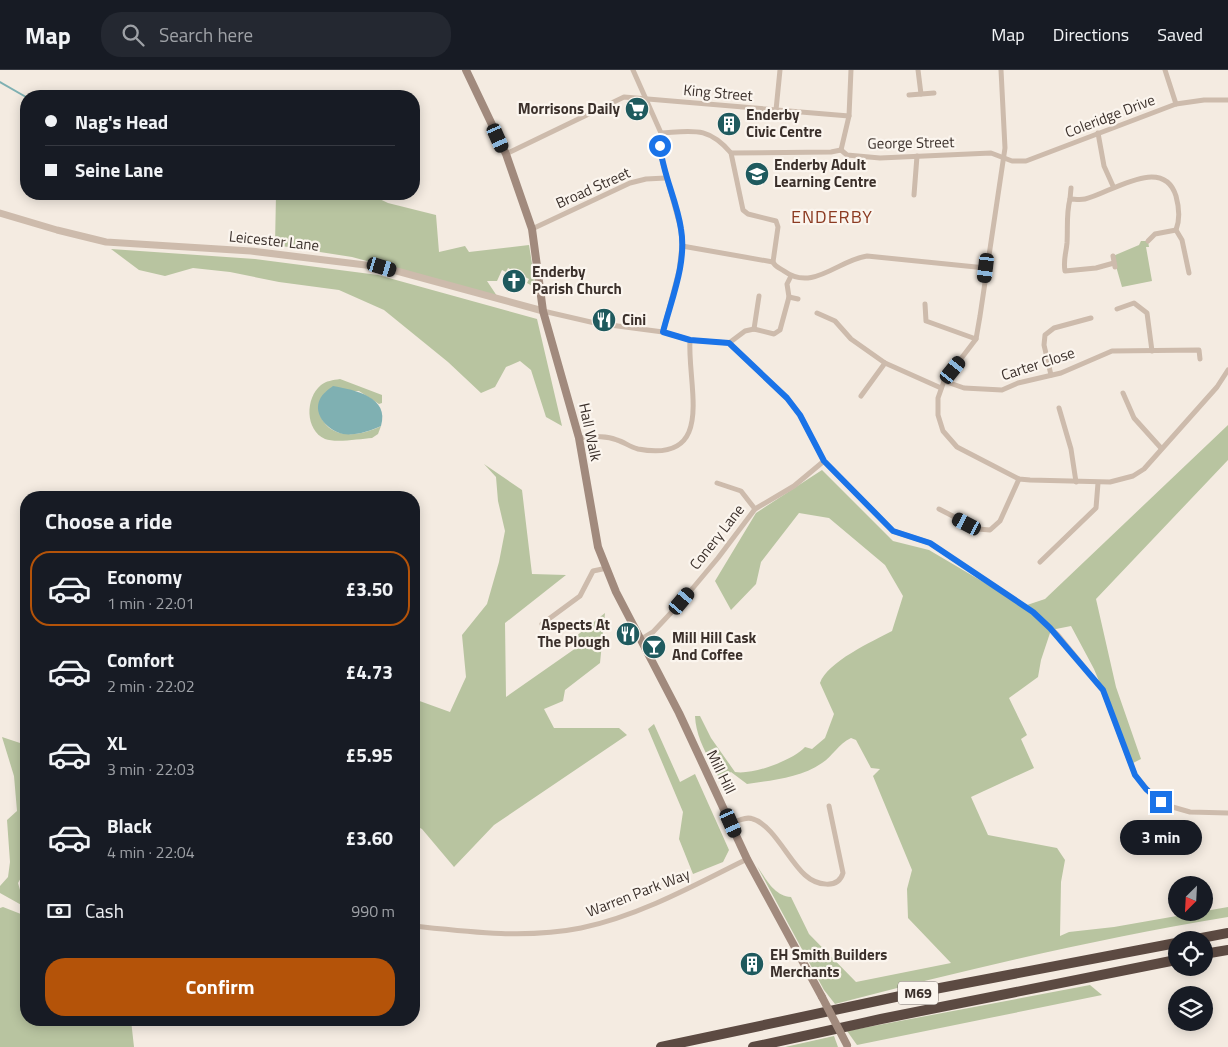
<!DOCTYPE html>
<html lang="en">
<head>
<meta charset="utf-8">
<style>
  :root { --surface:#171b24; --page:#242831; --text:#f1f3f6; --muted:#9ea1a6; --line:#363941; --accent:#b45309 }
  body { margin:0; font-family:"Titillium Web",sans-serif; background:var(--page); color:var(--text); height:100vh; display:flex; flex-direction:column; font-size:19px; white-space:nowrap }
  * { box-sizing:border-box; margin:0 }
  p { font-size:16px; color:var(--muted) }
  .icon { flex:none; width:28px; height:28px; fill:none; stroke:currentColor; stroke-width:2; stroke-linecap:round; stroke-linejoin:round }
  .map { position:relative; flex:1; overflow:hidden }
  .panel { position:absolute; left:20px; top:421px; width:400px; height:535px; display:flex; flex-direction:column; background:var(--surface); border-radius:20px; box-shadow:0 2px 12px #0003 }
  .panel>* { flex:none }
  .top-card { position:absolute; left:20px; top:20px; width:400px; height:110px; border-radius:20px; box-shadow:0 2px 12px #0003; display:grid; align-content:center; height:110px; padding:0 25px; background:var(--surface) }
  .needle { width:32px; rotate:204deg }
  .tools { position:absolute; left:1168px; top:806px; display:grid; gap:10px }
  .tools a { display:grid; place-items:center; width:45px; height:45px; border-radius:50%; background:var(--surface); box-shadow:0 2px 12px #0003; font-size:25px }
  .end { position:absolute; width:22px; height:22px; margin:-11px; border:6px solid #1a73e8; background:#fff; box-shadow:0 0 0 2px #fff }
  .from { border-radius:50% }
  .bubble { position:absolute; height:35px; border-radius:18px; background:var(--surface); box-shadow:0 2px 12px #0003; font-size:16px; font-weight:700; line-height:35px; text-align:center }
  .car { position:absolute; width:15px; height:30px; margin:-15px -8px; border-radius:6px; box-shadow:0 0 4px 1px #0007; background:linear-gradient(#222 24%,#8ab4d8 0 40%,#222 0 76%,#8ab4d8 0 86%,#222 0) }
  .top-card b { display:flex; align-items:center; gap:18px; height:48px; font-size:19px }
  .top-card b+b { border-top:1px solid var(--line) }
  .top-card i { width:12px; height:12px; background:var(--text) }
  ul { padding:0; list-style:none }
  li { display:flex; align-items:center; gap:15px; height:75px; margin:0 10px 8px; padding:0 15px; border:2px solid transparent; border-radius:20px }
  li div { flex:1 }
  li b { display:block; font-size:19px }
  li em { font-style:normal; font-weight:700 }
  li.current { border-color:var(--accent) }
  li>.icon { width:45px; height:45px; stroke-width:1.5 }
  h2 { padding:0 25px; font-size:22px; line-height:60px }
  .pay { display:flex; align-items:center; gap:12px; height:55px; padding:0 25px; font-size:19px }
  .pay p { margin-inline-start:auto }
  .primary-button { display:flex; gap:10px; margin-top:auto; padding:10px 25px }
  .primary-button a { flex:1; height:58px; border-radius:20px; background:var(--accent); color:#fff; font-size:20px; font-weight:700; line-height:58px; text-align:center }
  header { display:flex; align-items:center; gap:30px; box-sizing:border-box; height:70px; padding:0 25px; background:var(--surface); border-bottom:1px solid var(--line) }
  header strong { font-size:24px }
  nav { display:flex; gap:28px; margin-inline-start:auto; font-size:18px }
  .search { width:350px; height:45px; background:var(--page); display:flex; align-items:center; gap:12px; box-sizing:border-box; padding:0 18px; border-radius:20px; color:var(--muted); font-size:19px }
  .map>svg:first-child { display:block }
  .green { fill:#b8c4a0 }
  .water { fill:#7fb0b2 }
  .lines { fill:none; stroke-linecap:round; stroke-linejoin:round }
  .stream { stroke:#7fb0b2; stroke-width:2 }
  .minor { stroke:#cdbbac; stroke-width:5 }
  .tertiary { stroke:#cdbbac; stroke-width:7 }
  .secondary { stroke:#a18a7d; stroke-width:8 }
  .motorway { stroke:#5c4a42; stroke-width:10 }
  .secondary-bridge { stroke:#a18a7d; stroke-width:8 }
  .route { stroke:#1a73e8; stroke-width:6 }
  .labels { text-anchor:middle; stroke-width:4.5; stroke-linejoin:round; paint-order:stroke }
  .shield { fill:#fbf5ee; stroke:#756b66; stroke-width:1 }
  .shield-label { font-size:14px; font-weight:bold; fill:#3b302b }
  .street-label { font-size:15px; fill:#3b302b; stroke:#fbf5ee }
  .poi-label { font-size:15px; font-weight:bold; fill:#3b302b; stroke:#fbf5ee; text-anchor:start }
  .quarter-label { font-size:18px; letter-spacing:1px; fill:#8c3b22; stroke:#fbf5ee }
</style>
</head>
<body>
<header>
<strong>Map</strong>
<div class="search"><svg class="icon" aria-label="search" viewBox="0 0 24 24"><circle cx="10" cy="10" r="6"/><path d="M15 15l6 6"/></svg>Search here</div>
<nav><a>Map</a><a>Directions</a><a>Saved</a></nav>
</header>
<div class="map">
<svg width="1228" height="977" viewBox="0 0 1228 977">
  <rect width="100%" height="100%" fill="#f4ebe1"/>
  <g class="green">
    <polygon points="276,124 369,124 388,133 436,145 439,182 465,176 469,182 529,175 536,218 527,213 529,209 508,198 506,202 502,200 497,211 487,211 497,226 352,187 275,175"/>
    <polygon points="1141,171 1148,171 1149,177 1146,177 1152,211 1122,217 1113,186 1139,175"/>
    <polygon points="111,179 255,189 378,205 537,249 562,356 546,347 531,300 520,291 506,297 495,317 481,323 448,292 384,240 339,220 279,212 230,202 193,198 165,206 139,200"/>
    <path d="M 340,309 L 382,325 L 382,333 L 379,334 L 359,321 L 326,322 C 311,340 324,363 347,364 C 358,365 371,361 381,356 L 378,364 L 372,368 C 360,369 335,373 325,369 C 305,360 305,328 321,315 C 326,311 333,310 340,309 Z"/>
    <path d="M 1228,355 L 1228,390 L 1096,529 L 1116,617 L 1141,689 L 1133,693 L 1094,599 L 1071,556 L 1051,560 L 1041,590 L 1038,607 L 1009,628 L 1027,665 L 1021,669 L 1034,698 L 971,727 L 988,765 L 1057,778 L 1065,790 L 1061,812 L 1060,866 L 1069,862 L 1114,857 L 1228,837 L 1228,847 C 1095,869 965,900 835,934 L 824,920 L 757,796 C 766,809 774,826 791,827 L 809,864 L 856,912 L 951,893 L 908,848 L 907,819 L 912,800 L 873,706 L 880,699 L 871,698 L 856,670 L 851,668 C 838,674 833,686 822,693 C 800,708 773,710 747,714 L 731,702 L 719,708 C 709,688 696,669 695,646 L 700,646 L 711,668 L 735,702 C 754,705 793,690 805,677 L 812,679 L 825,668 L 834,644 L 820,613 C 827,592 873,571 892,561 L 903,526 L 885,495 L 829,448 L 799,443 L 761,492 L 756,514 L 731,540 L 715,511 L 756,443 L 822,400 L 893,471 L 929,480 L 1024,536 L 1045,529 Z"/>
    <polygon points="484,394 522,420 532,504 566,505 505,553 506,627 576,578 575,567 605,543 600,593 565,620 563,631 544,639 554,658 619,658 627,665 494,755 454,797 422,759 414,755 414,629 450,642 466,607 462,565 487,534 499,492 505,461 498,431 496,407"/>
    <polygon points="654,654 680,712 695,704 729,780 723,792 693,804 679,769 683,742 648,659"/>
    <polygon points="2,667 26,675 26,799 18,813 25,837 0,823 0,816 8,807 10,792 7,750 17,741 14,706"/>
    <polygon points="3,837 26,846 26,950 131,950 134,977 0,977 0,838"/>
    <polygon points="1090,915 1102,925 857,975 847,961"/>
    <polygon points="834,966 838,977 785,977"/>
  </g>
  <path class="water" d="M 333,316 C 355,320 390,327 381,356 C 371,361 354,366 343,364 C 329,361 312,345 320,329 C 322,324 329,319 333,316 Z"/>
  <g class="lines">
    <polyline class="stream" points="0,12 26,27"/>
    <g class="minor">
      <polyline points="633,0 661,63 661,86 681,159 682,176 679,201 663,262"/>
      <polyline points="918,0 921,24"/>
      <polyline points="1001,0 1005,78 980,246 976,269 944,311 938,328 938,345 943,361 957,377 1019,409 1030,410 1110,412 1133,406 1144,399 1217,317 1228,300"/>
      <polyline points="1165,0 1176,34"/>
      <polyline points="909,25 934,23"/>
      <polyline points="776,40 780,0"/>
      <path d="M 661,63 C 693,61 708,56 731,83 L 743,140 L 748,144 L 776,151 L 778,157 L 773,192 C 775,197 780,198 784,201 C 813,222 838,190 867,186 L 986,198"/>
      <polyline points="1098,63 1104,96 1113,116"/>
      <polyline points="841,80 847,85 880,88 991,83 1012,91 1026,91 1176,34 1204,30 1228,30"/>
      <polyline points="841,80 849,46 851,0"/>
      <polyline points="731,83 831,82 841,80"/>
      <polyline points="506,84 624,27 849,46"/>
      <polyline points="914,125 917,86"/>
      <polyline points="1070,129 1071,118"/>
      <polyline points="532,159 630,113 646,109 666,108"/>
      <polyline points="1148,171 1155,164 1176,160"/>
      <polyline points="682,176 773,192"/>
      <polyline points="1113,186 1115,197"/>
      <path d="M 1114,193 L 1096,198 L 1065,201 C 1063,190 1066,184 1067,173 C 1068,158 1066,144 1070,129 C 1074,129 1080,130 1085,129 C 1109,124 1163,84 1176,126 C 1179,137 1180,150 1176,160 L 1182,170 L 1189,203"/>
      <polyline points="789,227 798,229"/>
      <polyline points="925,234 926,251 976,269"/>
      <polyline points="1117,239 1134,233 1147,243 1152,281"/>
      <polyline points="543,241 595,253 663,262 690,270 729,273 787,328 800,345 824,391 893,461 930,473 1033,542 1058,565 1103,620 1135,705 1152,725 1169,736 1190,742 1228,743"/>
      <polyline points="817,243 835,251 851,269 885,293 941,318"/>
      <polyline points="754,259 774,264 780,260 789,227 787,214 791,206"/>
      <polyline points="754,259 759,226"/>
      <polyline points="729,273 745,261 754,259"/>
      <polyline points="1051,305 1044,275 1045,265 1054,258 1091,248"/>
      <polyline points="944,311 964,318 1002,320 1018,313 1061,303 1112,281 1199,280 1200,289"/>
      <polyline points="1123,323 1134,348 1161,378"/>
      <polyline points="861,326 885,293"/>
      <polyline points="1059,338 1071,379 1076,412"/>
      <path d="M 579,368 C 592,367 605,365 617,370 C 624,372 630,377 638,379 C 717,394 687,316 690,270"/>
      <polyline points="717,413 741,421 755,439"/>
      <polyline points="939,439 978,459 990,460 1000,451 1019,409"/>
      <polyline points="1040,492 1096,438 1098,413"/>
      <polyline points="542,554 580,526 593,501 607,498"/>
      <polyline points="640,570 653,562 682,531 718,488 755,439 794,416 824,391"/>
      <path d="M 731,753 C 738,751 746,746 753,749 C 773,755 789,791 805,805 C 816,815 838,820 843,803 L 829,736"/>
      <path d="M 414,856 C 469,862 526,869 581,858 C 639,846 695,815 747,789"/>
    </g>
    <polyline class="tertiary" points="0,143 57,160 106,172 251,181 382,197 543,241"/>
    <polyline class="secondary" points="466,0 506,84 532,159 543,241 579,368 598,477 616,522 679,643 747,789 822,927"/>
    <g class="motorway">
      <polyline points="1191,870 1228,863"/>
      <polyline points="1204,884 1228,880"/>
      <polyline points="661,977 919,922 1176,873"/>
      <polyline points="753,977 881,949 1176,890"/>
    </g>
    <polyline class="secondary-bridge" points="822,927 847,975"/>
  </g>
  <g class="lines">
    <path class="route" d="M 660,76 C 663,105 677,131 681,159 C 687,193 671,230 663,262 L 690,270 L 729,273 L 787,328 L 800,345 L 824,391 L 893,461 L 930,473 L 1033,542 L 1050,558 L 1103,620 L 1135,705 L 1146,719 L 1161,732"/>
  </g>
  <defs>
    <g id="supermarket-disc" transform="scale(1.25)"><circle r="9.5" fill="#1f5a5e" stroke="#fbf5ee"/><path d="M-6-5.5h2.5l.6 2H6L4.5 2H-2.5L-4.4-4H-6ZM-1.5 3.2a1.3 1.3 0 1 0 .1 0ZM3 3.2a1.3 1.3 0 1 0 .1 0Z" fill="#fff"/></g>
    <g id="building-disc" transform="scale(1.25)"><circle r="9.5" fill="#1f5a5e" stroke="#fbf5ee"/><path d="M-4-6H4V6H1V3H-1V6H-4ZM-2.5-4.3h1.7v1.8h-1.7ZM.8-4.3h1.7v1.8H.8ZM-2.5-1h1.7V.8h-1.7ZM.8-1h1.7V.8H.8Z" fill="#fff"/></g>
    <g id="university-disc" transform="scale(1.25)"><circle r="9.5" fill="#1f5a5e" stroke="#fbf5ee"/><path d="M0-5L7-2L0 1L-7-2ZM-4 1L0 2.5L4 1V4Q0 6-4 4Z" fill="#fff"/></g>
    <g id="church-disc" transform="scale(1.25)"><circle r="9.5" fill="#1f5a5e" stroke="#fbf5ee"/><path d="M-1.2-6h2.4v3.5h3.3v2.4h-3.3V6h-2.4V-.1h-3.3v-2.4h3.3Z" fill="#fff"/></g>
    <g id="restaurant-disc" transform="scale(1.25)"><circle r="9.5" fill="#1f5a5e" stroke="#fbf5ee"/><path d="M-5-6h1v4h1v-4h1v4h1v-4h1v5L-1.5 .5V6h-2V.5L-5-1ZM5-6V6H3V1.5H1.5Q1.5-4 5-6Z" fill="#fff"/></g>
    <g id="bar-disc" transform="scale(1.25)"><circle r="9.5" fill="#1f5a5e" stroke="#fbf5ee"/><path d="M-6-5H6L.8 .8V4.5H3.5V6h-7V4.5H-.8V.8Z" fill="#fff"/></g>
  </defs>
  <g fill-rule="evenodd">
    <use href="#supermarket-disc" x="637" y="39"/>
    <use href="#building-disc" x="729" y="54"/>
    <use href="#university-disc" x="757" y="104"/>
    <use href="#church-disc" x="514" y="211"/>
    <use href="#restaurant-disc" x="604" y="250"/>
    <use href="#restaurant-disc" x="628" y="564"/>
    <use href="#bar-disc" x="654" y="577"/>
    <use href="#building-disc" x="752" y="894"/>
  </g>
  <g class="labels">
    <rect class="shield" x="898" y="911.5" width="40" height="23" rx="4"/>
    <g class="shield-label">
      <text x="918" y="928">M69</text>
    </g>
    <g class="street-label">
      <text transform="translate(718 23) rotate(5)" y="5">King Street</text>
      <text transform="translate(1110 46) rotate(-21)" y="5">Coleridge Drive</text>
      <text transform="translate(911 73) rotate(-1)" y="5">George Street</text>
      <text transform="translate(593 118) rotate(-24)" y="5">Broad Street</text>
      <text transform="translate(274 171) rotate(6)" y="5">Leicester Lane</text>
      <text transform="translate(1038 294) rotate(-18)" y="5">Carter Close</text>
      <text transform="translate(590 362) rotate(78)" y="5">Hall Walk</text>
      <text transform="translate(717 467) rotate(-52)" y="5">Conery Lane</text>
      <text transform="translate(721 702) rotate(64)" y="5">Mill Hill</text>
      <text transform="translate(638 823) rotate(-21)" y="5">Warren Park Way</text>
    </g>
    <g class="poi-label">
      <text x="620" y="44" text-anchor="end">Morrisons Daily</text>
      <text x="746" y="50">Enderby<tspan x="746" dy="17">Civic Centre</tspan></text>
      <text x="774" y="100">Enderby Adult<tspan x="774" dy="17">Learning Centre</tspan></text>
      <text x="532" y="207">Enderby<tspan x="532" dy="17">Parish Church</tspan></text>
      <text x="622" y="255">Cini</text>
      <text x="610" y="560" text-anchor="end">Aspects At<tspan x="610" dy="17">The Plough</tspan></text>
      <text x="672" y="573">Mill Hill Cask<tspan x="672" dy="17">And Coffee</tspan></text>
      <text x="770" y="890">EH Smith Builders<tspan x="770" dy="17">Merchants</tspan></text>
    </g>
    <g class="quarter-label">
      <text x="832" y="153">ENDERBY</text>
    </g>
  </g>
</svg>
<div class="tools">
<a><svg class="needle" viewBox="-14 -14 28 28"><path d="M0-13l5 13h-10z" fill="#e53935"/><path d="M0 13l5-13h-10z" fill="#9ea1a6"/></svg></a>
<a><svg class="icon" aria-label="locate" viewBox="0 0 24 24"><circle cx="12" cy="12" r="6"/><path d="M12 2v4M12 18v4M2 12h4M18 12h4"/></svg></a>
<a><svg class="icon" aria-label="layers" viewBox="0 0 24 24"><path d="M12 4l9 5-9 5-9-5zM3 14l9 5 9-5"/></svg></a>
</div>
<i class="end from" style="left:660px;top:76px"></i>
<i class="end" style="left:1161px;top:732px"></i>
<div class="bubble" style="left:1120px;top:750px;width:82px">3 min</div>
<i class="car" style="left:498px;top:68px;rotate:156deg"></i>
<i class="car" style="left:382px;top:197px;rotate:107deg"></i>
<i class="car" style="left:986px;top:198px;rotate:187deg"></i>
<i class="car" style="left:953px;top:300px;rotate:39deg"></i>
<i class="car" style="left:967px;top:454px;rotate:297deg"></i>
<i class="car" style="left:682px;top:531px;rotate:40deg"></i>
<i class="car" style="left:731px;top:753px;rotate:156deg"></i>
<div class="top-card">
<b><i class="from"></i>Nag's Head</b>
<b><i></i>Seine Lane</b>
</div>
<section class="panel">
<h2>Choose a ride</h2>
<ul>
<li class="current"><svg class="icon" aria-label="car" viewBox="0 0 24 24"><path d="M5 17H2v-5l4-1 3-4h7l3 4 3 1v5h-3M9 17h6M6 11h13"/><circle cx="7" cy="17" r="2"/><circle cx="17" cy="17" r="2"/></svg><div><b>Economy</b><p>1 min · 22:01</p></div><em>£3.50</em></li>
<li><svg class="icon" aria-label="car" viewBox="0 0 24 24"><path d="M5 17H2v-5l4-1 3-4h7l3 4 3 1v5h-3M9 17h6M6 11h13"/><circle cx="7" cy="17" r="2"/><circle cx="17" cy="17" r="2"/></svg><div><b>Comfort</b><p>2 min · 22:02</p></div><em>£4.73</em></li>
<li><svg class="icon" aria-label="car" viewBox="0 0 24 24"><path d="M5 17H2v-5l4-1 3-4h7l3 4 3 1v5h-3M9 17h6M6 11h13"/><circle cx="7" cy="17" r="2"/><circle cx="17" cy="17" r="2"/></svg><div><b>XL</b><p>3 min · 22:03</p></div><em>£5.95</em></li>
<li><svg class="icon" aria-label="car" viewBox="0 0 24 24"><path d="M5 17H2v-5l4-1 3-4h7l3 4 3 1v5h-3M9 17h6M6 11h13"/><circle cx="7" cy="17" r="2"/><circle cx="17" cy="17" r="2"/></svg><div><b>Black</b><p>4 min · 22:04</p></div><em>£3.60</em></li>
</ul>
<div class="pay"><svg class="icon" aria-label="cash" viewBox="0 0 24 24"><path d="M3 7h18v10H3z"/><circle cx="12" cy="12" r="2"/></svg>Cash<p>990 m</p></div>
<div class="primary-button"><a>Confirm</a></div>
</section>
</div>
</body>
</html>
